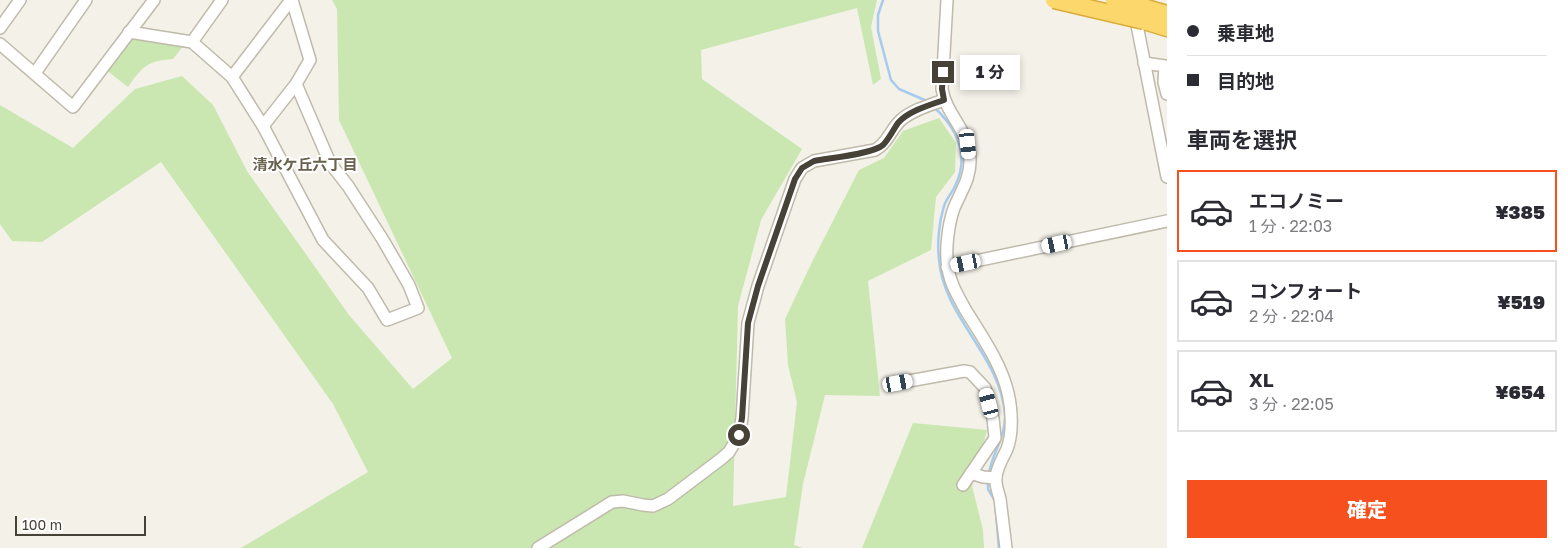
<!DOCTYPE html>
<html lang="ja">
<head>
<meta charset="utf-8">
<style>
  :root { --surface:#fff; --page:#f2f2f3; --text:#2b2b33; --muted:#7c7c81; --line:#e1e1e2; --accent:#f5501d }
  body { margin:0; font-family:"Golos Text","Noto Sans JP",sans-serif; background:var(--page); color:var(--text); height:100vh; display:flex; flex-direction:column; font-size:19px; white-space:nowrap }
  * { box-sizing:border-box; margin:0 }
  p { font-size:16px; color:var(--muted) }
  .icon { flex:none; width:28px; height:28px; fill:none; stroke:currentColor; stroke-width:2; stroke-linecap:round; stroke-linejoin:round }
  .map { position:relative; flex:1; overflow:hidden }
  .drawer { display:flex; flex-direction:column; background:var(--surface); width:400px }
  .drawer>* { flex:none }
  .top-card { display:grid; align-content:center; height:110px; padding:0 20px; background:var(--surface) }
  .scale { position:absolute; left:15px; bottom:12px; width:131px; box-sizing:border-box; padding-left:5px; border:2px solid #474237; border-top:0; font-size:14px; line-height:18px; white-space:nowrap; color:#474237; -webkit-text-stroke:4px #fff; paint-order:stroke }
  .end { position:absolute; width:22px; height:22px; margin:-11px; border:6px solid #474237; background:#fff; box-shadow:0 0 0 2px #fff }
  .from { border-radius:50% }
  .bubble { position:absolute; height:35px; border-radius:0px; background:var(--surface); box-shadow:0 2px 8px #0003; font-size:16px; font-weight:800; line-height:35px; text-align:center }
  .car { position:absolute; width:15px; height:30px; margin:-15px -8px; border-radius:6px; box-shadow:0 0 4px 1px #0007; background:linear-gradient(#fff 24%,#345 0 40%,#fff 0 76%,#345 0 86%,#fff 0) }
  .top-card b { display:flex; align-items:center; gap:18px; height:48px; font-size:19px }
  .top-card b+b { border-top:1px solid var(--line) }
  .top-card i { width:12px; height:12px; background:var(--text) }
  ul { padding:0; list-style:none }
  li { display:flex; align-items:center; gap:15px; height:82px; margin:0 10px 8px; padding:0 10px; border:2px solid var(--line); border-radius:0px }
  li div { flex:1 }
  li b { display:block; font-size:19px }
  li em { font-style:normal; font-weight:800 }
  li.selected { border-color:var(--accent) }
  li>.icon { width:45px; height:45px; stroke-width:1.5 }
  h2 { padding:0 20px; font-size:22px; line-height:60px }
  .cta { display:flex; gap:10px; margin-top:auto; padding:10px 20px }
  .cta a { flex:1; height:58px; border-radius:0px; background:var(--accent); color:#fff; font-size:20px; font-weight:800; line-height:58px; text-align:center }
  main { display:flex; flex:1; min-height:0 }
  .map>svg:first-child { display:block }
  .green { fill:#cae7b1 }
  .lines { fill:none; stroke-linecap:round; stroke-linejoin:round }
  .stream { stroke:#a6cbef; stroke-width:2.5 }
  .minor-casing { stroke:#bfbaaa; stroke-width:14 }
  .highway-casing { stroke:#daad3b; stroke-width:19 }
  .minor { stroke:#fff; stroke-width:11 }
  .highway { stroke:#fbd76c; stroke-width:16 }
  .highway-bridge-casing { stroke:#daad3b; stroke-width:19; stroke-linecap:butt }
  .highway-bridge { stroke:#fbd76c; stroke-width:16 }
  .route { stroke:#474237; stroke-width:6 }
  .labels { text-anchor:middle; stroke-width:4; stroke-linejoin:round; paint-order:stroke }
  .neighbourhood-label { font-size:15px; font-weight:bold; fill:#69614e; stroke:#fff }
</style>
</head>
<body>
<main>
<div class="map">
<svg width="1167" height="548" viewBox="0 0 1167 548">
  <rect width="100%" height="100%" fill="#f3f1e8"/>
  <g class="green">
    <polygon points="332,0 877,0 871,27 881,79 873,85 857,8 701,50 702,79 802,149 761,220 738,306 733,506 786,497 797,402 788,365 785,319 812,262 859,170 884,158 903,131 939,118 956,143 955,172 936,197 931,250 868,281 880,396 825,395 803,484 794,545 803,548 241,548 368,472 333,404 161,162 42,242 12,241 0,224 0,105 73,148 135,89 182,76 213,105 247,171 349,315 413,389 452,358 339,120 337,9"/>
    <path d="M 131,35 L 184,45 L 173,59 C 147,61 143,66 128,87 L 105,69 Z"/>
    <polygon points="913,423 987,430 972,486 983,530 984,548 862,548"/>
  </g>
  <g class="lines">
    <g class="stream">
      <polyline points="883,0 878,15 878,31 891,80 899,89 927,101"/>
      <path d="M 935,108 C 958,130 970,156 955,186 C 952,193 946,199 944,206 C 939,222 937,243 939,259 C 943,317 1001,356 1005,415 C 1006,437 992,453 989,473"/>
      <polyline points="1160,115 1167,147"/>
      <polyline points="988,481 988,489 995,501 999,548"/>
    </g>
    <g class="minor-casing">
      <g id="minor">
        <path d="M 947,0 L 942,89 C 946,115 969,130 970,158 C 971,178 961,191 954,208 C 948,225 945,250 948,268 C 950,283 958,296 965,309 C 981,335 1001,363 1008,393 C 1012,410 1013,433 1007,449 C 1003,458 997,467 996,477 C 995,485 998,491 1000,499 C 1002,515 1004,532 1006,548"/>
        <polyline points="1135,15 1167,177"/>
        <polyline points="0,28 20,0"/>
        <polyline points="129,32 192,42 232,77 263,126 323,240 368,288 387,320 418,308 409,285 383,240 348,186 330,163 296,84"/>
        <polyline points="192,42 222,0"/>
        <polyline points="0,44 73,107 154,0"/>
        <polyline points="1144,63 1165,66 1164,82 1167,94"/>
        <polyline points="35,73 86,0"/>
        <polyline points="232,77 291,0"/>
        <polyline points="263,126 296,84 310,60 292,0"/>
        <polyline points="947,267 1167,221"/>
        <polyline points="898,383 964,371 970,372 985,388 993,418 995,438 963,485"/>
        <polyline points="971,473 983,477 996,478"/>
        <path d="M 538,548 L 612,502 L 623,501 L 643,505 L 653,506 L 668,499 L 721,459 L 729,452 L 735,442 L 739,435 L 742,418 L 748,323 L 758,286 L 795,179 L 802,168 L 814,161 L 875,150 C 888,143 890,130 901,120 C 912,110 930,105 944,100"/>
      </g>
    </g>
    <g class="highway-casing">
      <g id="highway">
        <polyline points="1143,7 1167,14"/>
        <polyline points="1144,21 1167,28"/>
      </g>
    </g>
    <use href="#minor" class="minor"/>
    <use href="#highway" class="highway"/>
    <g class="highway-bridge-casing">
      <g id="highway-bridge">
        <polyline points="1054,0 1144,21"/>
        <polyline points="1114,0 1143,7"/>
      </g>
    </g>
    <use href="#highway-bridge" class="highway-bridge"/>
  </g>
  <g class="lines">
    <path class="route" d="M 739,435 L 742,418 L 748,323 L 758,286 L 795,179 L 802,168 L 814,161 C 829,158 873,154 883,145 C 889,139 893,130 898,123 C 908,111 930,105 944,100 L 942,89 L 943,72"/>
  </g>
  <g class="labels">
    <g class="neighbourhood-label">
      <text x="305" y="170">清水ケ丘六丁目</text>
    </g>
  </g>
</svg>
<div class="scale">100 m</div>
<i class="end from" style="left:739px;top:435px"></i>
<i class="end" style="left:943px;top:72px"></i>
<div class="bubble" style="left:960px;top:55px;width:60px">1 分</div>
<i class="car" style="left:968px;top:144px;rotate:174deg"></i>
<i class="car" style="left:1057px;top:244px;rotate:258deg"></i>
<i class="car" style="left:966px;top:263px;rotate:258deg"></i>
<i class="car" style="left:898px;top:383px;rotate:80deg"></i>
<i class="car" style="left:989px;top:403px;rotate:345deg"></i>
</div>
<section class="drawer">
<div class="top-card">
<b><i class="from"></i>乗車地</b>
<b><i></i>目的地</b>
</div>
<h2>車両を選択</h2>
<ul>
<li class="selected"><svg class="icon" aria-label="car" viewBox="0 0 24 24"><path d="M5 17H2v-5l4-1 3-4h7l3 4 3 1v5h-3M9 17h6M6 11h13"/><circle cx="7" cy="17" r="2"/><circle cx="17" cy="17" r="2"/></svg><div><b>エコノミー</b><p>1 分 · 22:03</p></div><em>¥385</em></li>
<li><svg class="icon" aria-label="car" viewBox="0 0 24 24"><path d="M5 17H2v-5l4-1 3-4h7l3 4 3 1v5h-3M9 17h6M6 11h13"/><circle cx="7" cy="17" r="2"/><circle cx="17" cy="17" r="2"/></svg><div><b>コンフォート</b><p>2 分 · 22:04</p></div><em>¥519</em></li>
<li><svg class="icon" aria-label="car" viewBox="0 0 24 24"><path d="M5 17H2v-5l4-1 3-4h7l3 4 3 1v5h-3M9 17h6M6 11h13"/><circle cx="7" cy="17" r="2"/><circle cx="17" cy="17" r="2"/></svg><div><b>XL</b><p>3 分 · 22:05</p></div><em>¥654</em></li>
</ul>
<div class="cta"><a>確定</a></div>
</section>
</main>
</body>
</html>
